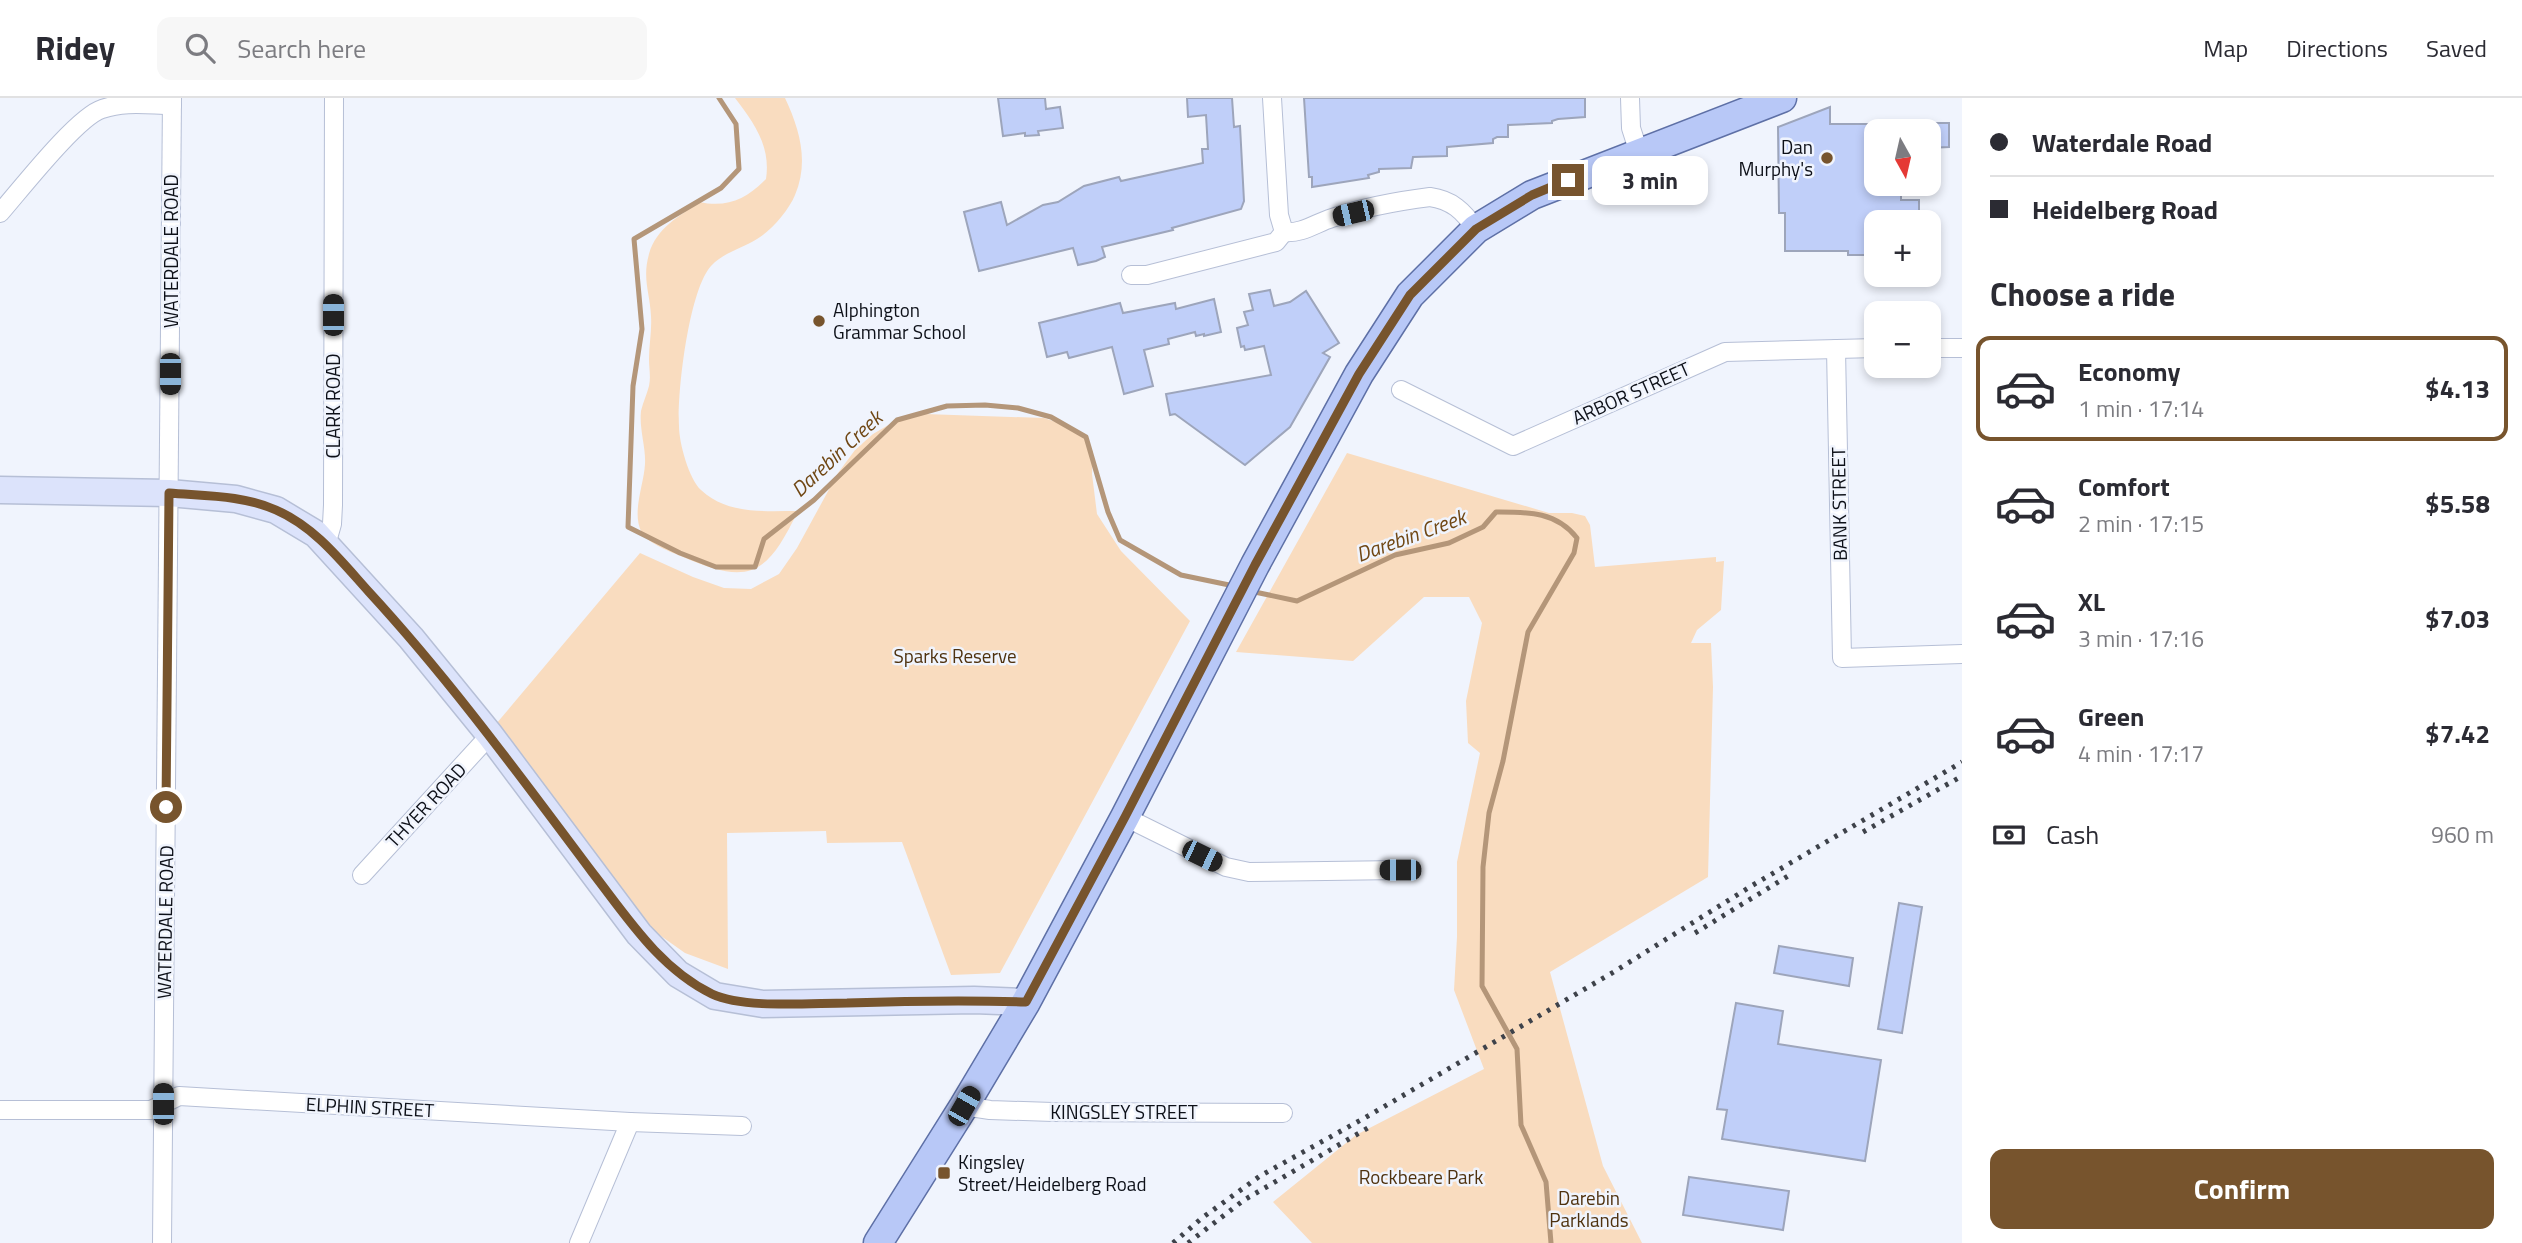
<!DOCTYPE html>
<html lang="en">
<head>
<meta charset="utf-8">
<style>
  :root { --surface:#fff; --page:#f7f7f7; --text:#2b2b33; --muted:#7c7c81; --line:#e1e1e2; --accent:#77542d }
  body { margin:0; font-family:"Titillium Web",sans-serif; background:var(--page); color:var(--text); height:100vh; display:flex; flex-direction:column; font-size:26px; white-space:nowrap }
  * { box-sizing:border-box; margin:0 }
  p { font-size:23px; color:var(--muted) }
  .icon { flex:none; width:38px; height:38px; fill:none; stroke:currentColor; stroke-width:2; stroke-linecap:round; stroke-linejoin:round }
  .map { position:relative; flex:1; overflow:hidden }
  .panel { display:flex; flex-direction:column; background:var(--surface); width:560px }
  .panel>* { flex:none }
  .guide { display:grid; align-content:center; height:154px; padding:0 28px; background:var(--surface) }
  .needle { width:46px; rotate:172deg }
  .tools { position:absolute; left:1864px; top:21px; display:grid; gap:14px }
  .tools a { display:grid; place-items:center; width:77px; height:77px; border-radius:14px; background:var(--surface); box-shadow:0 4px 10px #0003; font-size:35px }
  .end { position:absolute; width:32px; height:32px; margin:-16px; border:9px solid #77542d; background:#fff; box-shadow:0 0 0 4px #fff }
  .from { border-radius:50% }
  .bubble { position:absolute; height:49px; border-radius:14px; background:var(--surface); box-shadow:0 4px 10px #0003; font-size:23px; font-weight:700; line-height:49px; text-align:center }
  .car { position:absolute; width:21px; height:42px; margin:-21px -10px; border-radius:9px; box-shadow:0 0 5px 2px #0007; background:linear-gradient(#222 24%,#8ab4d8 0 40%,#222 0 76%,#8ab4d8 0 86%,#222 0) }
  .guide b { display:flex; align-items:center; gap:24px; height:66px; font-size:26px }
  .guide b+b { border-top:2px solid var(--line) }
  .guide i { width:18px; height:18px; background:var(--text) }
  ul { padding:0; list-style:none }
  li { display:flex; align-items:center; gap:21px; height:105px; margin:0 14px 10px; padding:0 14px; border:4px solid transparent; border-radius:14px }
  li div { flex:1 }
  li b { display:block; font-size:26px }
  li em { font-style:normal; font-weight:700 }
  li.active { border-color:var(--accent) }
  li>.icon { width:63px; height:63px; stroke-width:1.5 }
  h2 { padding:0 28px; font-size:32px; line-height:84px }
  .pay { display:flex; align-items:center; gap:18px; height:77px; padding:0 28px; font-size:26px }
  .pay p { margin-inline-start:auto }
  .primary-button { display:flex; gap:14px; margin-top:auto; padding:14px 28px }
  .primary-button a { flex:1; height:80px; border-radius:14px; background:var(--accent); color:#fff; font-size:28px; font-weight:700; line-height:80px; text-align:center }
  header { display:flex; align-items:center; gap:42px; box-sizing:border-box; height:98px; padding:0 35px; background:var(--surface); border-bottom:2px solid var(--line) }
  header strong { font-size:33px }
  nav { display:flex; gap:38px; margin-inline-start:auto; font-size:24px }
  .search { width:490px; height:63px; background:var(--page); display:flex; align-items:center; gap:18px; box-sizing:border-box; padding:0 24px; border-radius:14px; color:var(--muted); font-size:26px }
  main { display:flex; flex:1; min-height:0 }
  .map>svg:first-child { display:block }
  .green { fill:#f9dcbf }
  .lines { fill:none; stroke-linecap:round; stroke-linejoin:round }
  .stream { stroke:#b49679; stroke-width:5 }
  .building { fill:#c0cff9; stroke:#9da5bb; stroke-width:2 }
  .street-casing { stroke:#b6bfd6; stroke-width:20 }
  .secondary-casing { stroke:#b6bfd6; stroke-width:29 }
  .primary-casing { stroke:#5e70a6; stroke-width:31 }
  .street { stroke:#fff; stroke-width:18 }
  .secondary { stroke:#dce3fb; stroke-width:26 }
  .primary { stroke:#b8c8f7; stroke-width:28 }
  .rail { stroke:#3e424a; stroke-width:5; stroke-dasharray:3.5 7; stroke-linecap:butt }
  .route { stroke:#77542d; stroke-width:9 }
  .poi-dot { fill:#77542d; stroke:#f0f4fd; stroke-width:2.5 }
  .labels { text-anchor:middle; stroke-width:5; stroke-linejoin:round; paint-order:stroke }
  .poi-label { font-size:19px; fill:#0d1018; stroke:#f0f4fd; text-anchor:start }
  .street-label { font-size:19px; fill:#0d1018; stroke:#f0f4fd }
  .park-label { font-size:19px; fill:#4f320f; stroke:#f0f4fd }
  .water-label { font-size:21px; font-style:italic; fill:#704714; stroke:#f0f4fd }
</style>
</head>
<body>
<header>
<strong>Ridey</strong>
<div class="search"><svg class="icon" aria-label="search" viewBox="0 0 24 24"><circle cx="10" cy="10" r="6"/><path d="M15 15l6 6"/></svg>Search here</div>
<nav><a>Map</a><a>Directions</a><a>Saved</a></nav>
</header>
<main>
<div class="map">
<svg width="1962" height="1145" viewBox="0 0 1962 1145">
  <rect width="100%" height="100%" fill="#f0f4fd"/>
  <g class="green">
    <path d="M 735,0 L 785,0 C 800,32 809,64 795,97 C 789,112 771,133 757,141 C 741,151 724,154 711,168 C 689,192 677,294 679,328 C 679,345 689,381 701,392 C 728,417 765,413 798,413 C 767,477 750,488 683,459 C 671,454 649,446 642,435 C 631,415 644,387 645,366 C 646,349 639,331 641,313 C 643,304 647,296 649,288 C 651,279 649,270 649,261 C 649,247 652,233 651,218 C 650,195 642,181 649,156 C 656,130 680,118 699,104 C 728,110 746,101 766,81 C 771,48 754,25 735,0 Z"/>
    <polygon points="925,316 1044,320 1074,330 1087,341 1093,354 1092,376 1097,416 1121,453 1190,523 1000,875 951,877 902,744 827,745 826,733 727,735 728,871 685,855 644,826 496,626 640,455 693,479 724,490 751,491 779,476 797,450 838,375 855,352 873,336 902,319"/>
    <polygon points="1347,355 1549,415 1572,415 1585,418 1590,427 1595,469 1716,459 1716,464 1724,463 1721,512 1697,532 1691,545 1711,545 1713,589 1708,779 1550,874 1603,1068 1642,1145 1312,1145 1273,1104 1356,1037 1484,971 1454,892 1457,839 1457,764 1480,655 1468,645 1466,603 1482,525 1469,499 1424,499 1353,563 1236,554"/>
  </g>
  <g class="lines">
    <g class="stream">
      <polyline points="719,0 736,26 739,71 721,90 634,141 642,231 633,288 628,429 680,455 716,469 755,469 764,441 814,402 897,322 947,308 985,307 1018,310 1051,319 1086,339 1108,414 1120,442 1181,477 1234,488"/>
      <path d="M 1250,493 L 1297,503 L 1395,457 L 1449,445 L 1483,429 L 1496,414 C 1527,414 1556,413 1577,440 L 1574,455 L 1528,534 L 1503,663 L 1489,715 L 1483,769 L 1482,888 L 1517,951 L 1521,1027 L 1546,1084 L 1551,1145"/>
    </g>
  </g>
  <g class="building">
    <polygon points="998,0 1045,0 1046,11 1060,9 1063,30 1038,33 1039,37 1025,38 1025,35 1003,38"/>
    <polygon points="1187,0 1232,0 1234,29 1240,28 1244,103 1241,111 1172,130 1173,132 1102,149 1105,159 1096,163 1078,167 1073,150 979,173 964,114 1001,104 1007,127 1043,107 1058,104 1084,88 1119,79 1121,83 1203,65 1202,51 1208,51 1206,17 1188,19"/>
    <polygon points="1304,0 1585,0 1585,19 1558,21 1552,23 1552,25 1508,27 1508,39 1497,39 1493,41 1493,45 1447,49 1447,58 1413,59 1411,70 1379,71 1379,74 1368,77 1369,80 1312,89 1312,79 1309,79"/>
    <polygon points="1830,9 1830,26 1876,26 1876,86 1901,86 1901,102 1919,102 1919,124 1876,124 1876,157 1848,157 1848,153 1785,153 1785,115 1779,115 1778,29"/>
    <polygon points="1928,25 1949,25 1949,49 1928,50"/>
    <polygon points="1270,192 1274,208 1290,204 1306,193 1339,245 1323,255 1330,259 1290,329 1245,367 1175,316 1170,317 1166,296 1271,277 1264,248 1245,252 1244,248 1241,249 1237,230 1248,227 1244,214 1253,212 1249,196"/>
    <polygon points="1214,201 1221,234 1204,238 1204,236 1196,238 1195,234 1168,241 1169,246 1144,252 1153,288 1124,296 1112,249 1069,260 1067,254 1047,259 1039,225 1120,205 1123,215 1175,205 1176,211"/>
    <polygon points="1899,805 1922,809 1902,935 1878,931"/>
    <polygon points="1779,848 1853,860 1849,888 1774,875"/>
    <polygon points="1736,905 1783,913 1778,946 1881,962 1865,1063 1722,1041 1727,1012 1717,1011"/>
    <polygon points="1689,1079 1789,1093 1783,1132 1683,1117"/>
  </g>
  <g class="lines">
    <g class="street-casing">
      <g id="street">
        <polyline points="1272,0 1279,117 1284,134"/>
        <polyline points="1630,0 1631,30 1639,55"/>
        <path d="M 0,115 C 21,91 77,19 102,11 C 125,3 149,7 172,7"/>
        <path d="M 1284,134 C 1302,136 1316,125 1332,120 C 1362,110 1398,103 1430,99 C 1452,102 1463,113 1476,131"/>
        <polyline points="1131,177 1147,177 1276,144 1284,134"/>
        <polyline points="1928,250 1962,250"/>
        <polyline points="1836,251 1842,560 1962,556"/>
        <polyline points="1401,292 1513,348 1725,254 1876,250"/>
        <polyline points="326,447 332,426 333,407 334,0"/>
        <polyline points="1125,719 1226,769 1249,774 1400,772"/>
        <polyline points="362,777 490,637"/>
        <polyline points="964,1008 990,1012 1053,1014 1283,1015"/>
        <polyline points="0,1012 151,1012 179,998 630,1024 742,1028"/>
        <polyline points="162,1145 172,0"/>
        <polyline points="579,1145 630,1024"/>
      </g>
    </g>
    <g class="secondary-casing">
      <polyline id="secondary" points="0,392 169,395 236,401 276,412 316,436 411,540 490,637 639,836 678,876 715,898 763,906 974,902 1026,904"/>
    </g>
    <g class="primary-casing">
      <polyline id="primary" points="878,1145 964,1008 1026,904 1125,719 1255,467 1359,276 1410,197 1476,131 1532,97 1782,0"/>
    </g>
    <use href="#street" class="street"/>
    <use href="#secondary" class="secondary"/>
    <use href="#primary" class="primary"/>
    <g class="rail">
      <polyline points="1863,734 1962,678"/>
      <polyline points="1695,835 1788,778"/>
      <polyline points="1173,1145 1202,1120 1260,1078 1368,1018 1612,875 1753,787 1962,664"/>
      <polyline points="1188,1145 1244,1102 1373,1027"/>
    </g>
  </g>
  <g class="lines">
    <path class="route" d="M 166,709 L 169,395 C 204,398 243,397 276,412 C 315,429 341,463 369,494 C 450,582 520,678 592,774 C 627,819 659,870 712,896 C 744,911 810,905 847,905 C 906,903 966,902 1026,904 L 1125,719 L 1255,467 L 1359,276 L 1410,197 L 1476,131 L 1532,97 L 1568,82"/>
  </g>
  <g class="poi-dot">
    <circle cx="1827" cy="60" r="7"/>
    <circle cx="819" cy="223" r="7"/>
    <rect x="937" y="1068" width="14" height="14" rx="3.5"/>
  </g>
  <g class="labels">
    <g class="poi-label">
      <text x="1813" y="56" text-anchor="end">Dan<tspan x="1813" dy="22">Murphy's</tspan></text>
      <text x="833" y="219">Alphington<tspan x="833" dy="22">Grammar School</tspan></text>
      <text x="958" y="1071">Kingsley<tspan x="958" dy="22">Street/Heidelberg Road</tspan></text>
    </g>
    <g class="street-label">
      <text transform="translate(171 153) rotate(-90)" y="7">WATERDALE ROAD</text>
      <text transform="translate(1631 295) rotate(-24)" y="7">ARBOR STREET</text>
      <text transform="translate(333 308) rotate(-90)" y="7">CLARK ROAD</text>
      <text transform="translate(1839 406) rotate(-91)" y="7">BANK STREET</text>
      <text transform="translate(426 707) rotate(-47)" y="7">THYER ROAD</text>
      <text transform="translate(165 824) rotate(-89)" y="7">WATERDALE ROAD</text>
      <text transform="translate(370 1009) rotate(3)" y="7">ELPHIN STREET</text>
      <text x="1124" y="1021">KINGSLEY STREET</text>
    </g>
    <g class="park-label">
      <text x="955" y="565">Sparks Reserve</text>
      <text x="1421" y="1086">Rockbeare Park</text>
      <text x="1589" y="1107">Darebin<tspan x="1589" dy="22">Parklands</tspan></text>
    </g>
    <g class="water-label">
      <text transform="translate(837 356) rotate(-43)" y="7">Darebin Creek</text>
      <text transform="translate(1411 438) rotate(-20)" y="7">Darebin Creek</text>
    </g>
  </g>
</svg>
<div class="tools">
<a><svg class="needle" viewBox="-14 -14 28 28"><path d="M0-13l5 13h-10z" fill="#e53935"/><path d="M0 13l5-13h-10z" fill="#7c7c81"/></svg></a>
<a>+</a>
<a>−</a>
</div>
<i class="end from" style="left:166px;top:709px"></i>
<i class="end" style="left:1568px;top:82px"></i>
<div class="bubble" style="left:1592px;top:58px;width:116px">3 min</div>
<i class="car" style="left:1353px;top:115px;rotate:257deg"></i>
<i class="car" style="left:333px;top:217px;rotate:0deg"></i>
<i class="car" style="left:170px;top:276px;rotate:180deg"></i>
<i class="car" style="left:1202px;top:758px;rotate:116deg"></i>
<i class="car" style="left:1400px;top:772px;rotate:270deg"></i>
<i class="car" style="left:163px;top:1006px;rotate:0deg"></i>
<i class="car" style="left:964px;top:1008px;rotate:30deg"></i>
</div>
<section class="panel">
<div class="guide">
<b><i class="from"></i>Waterdale Road</b>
<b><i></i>Heidelberg Road</b>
</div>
<h2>Choose a ride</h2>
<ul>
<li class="active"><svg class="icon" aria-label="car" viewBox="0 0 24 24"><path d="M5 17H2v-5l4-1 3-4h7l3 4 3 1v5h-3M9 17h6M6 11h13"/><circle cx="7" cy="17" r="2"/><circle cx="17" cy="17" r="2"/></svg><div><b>Economy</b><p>1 min · 17:14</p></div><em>$4.13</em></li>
<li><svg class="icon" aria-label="car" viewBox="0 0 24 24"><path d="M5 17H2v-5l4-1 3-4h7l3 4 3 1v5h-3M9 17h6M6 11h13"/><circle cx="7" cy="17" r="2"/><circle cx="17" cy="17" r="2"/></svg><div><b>Comfort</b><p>2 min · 17:15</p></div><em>$5.58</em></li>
<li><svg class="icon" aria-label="car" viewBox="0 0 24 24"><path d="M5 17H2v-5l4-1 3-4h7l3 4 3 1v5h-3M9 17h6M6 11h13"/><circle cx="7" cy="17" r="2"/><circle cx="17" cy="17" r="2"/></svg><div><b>XL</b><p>3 min · 17:16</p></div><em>$7.03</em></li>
<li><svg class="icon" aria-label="car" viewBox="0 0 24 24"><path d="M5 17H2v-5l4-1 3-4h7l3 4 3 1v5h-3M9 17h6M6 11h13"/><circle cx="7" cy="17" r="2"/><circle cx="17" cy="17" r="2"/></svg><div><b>Green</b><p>4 min · 17:17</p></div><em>$7.42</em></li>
</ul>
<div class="pay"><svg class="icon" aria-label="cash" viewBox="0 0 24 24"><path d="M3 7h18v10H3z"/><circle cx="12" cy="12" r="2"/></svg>Cash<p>960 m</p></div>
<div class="primary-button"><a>Confirm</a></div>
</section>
</main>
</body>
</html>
